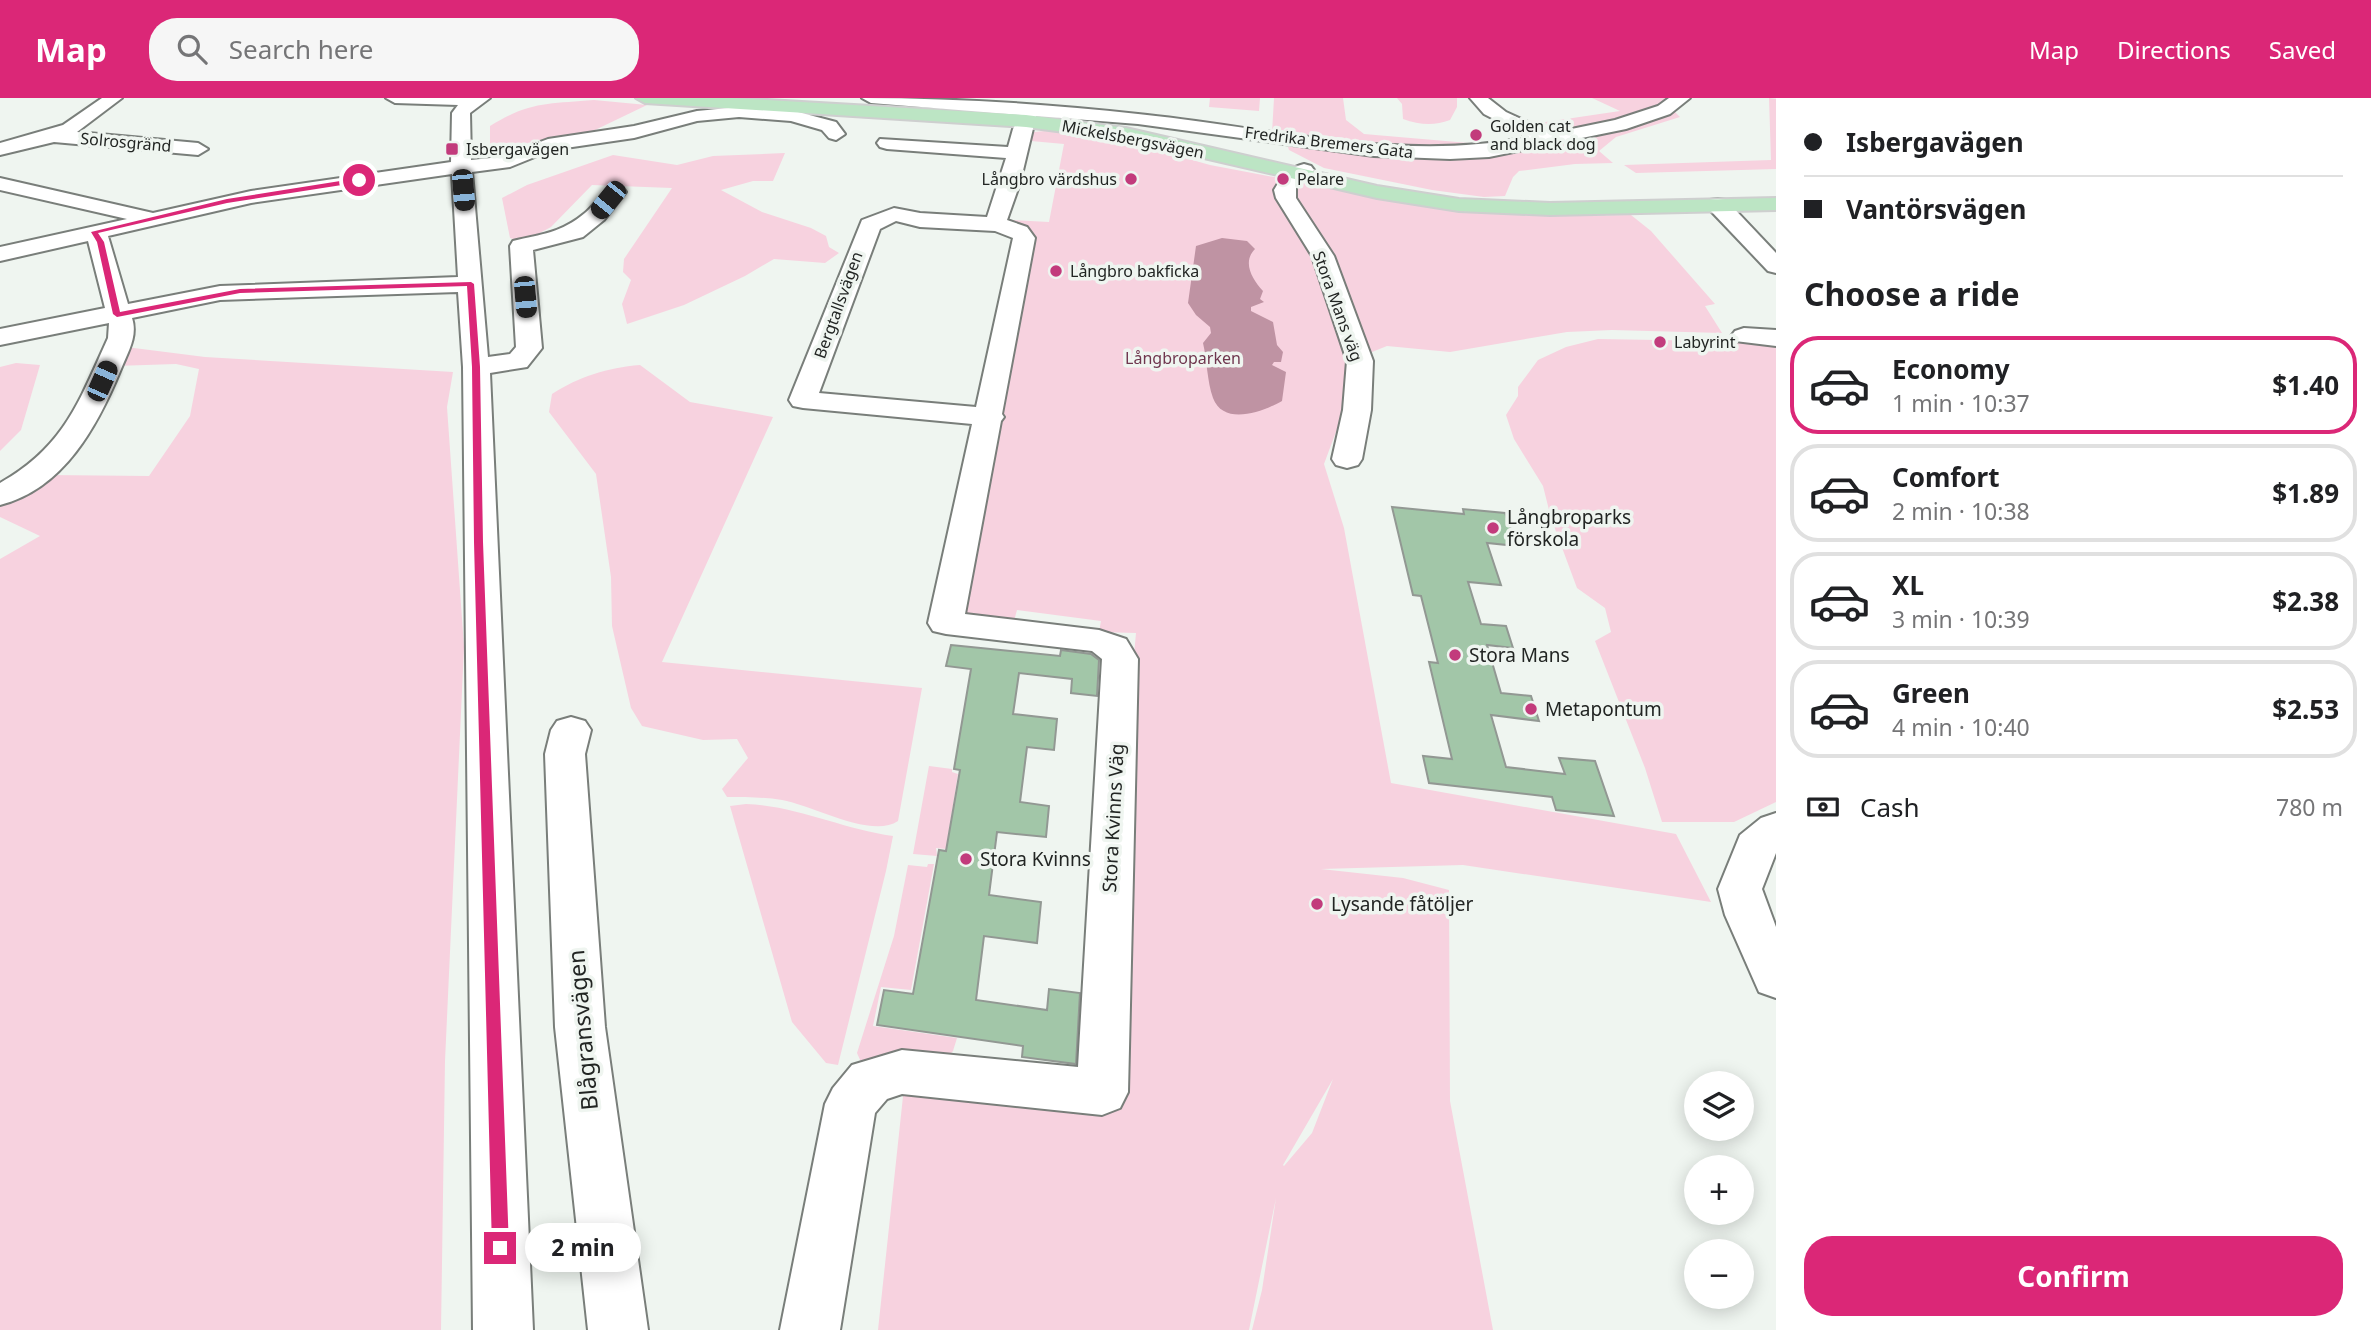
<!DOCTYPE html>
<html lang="en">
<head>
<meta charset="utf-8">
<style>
  :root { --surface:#fff; --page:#f6f6f6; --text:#202124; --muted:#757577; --line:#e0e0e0; --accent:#db2777 }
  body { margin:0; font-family:"Noto Sans",sans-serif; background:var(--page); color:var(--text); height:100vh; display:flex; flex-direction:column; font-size:26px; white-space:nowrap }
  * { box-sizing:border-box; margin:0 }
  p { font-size:23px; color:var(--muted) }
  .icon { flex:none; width:38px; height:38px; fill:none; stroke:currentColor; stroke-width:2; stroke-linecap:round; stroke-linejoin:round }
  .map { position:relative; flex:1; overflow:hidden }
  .details { display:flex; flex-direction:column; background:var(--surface); width:595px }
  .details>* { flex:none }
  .guide { display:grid; align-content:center; height:154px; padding:0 28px; background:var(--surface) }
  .controls { position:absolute; left:1684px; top:973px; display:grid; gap:14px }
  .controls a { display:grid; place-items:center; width:70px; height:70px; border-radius:50%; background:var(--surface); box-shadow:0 4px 18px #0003; font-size:35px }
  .end { position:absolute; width:32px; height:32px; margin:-16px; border:9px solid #db2777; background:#fff; box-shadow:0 0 0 4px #fff }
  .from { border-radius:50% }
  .bubble { position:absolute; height:49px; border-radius:24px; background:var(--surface); box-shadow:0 4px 18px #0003; font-size:23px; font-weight:700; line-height:49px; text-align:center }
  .car { position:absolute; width:21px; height:42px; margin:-21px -10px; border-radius:9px; box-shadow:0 0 5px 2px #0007; background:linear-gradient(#222 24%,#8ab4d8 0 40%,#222 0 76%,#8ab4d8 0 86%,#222 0) }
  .guide b { display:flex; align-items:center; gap:24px; height:66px; font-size:26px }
  .guide b+b { border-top:2px solid var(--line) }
  .guide i { width:18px; height:18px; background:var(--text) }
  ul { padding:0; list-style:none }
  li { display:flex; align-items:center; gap:21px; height:98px; margin:0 14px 10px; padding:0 14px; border:4px solid var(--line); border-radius:28px }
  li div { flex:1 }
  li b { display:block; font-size:26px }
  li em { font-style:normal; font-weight:700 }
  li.selected { border-color:var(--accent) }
  li>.icon { width:63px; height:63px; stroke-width:1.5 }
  h2 { padding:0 28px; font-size:32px; line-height:84px }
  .pay { display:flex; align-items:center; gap:18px; height:77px; padding:0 28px; font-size:26px }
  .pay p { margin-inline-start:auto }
  .primary-button { display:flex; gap:14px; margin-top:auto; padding:14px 28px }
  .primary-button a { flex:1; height:80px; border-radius:28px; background:var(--accent); color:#fff; font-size:28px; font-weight:700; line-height:80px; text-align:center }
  header { display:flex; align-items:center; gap:42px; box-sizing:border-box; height:98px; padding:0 35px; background:var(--accent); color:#fff }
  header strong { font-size:33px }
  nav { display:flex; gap:38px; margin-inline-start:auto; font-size:24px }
  .search { width:490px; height:63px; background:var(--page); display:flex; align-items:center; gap:18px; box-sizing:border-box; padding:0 24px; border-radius:28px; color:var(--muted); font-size:26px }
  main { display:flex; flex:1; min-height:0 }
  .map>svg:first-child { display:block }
  .green { fill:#f7d2df; fill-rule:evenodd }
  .water { fill:#bf93a3 }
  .building { fill:#a2c6a8; stroke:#929893; stroke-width:2 }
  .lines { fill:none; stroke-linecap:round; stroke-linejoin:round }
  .minor-casing { stroke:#797e7a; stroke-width:4 }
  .major-casing { stroke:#cecfcf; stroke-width:4 }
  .minor { fill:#fff; fill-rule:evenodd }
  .major { fill:#bce5c4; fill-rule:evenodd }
  .route { fill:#db2777 }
  .poi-dot { fill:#c23b7c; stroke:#eff5f0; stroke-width:2.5 }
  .labels { text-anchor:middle; stroke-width:7; stroke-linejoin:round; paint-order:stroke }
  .far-poi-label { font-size:16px; fill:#222523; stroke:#eff5f0; text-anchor:start }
  .far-street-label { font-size:16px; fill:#222523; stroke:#eff5f0 }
  .far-park-label { font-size:16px; fill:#6f364e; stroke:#eff5f0 }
  .poi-label { font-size:19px; fill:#222523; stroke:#eff5f0; text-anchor:start }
  .street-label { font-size:19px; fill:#222523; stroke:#eff5f0 }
  .near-street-label { font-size:23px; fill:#222523; stroke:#eff5f0 }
</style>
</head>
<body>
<header>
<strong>Map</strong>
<div class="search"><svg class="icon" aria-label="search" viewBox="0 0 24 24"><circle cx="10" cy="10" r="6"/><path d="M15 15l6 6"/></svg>Search here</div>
<nav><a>Map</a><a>Directions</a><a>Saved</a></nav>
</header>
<main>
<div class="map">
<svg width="1776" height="1232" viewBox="0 0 1776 1232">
  <rect width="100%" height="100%" fill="#eff5f0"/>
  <g class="green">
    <polygon points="1210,0 1260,0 1259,13 1209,9"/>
    <polygon points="1274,0 1343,0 1346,22 1364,36 1492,47 1389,50 1272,35"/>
    <path d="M 1397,0 L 1457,0 L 1457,9 L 1450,22 C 1434,28 1420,27 1403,21 L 1402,6 Z"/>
    <path d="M 1592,0 L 1668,0 C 1642,20 1562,42 1532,26 L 1620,13 Z"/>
    <polygon points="1769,0 1776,1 1776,71 1636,75 1624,67 1771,62"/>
    <path d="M 594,2 L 647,7 L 593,33 L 534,45 L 490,60 L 490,28 C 530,3 549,6 594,2 Z"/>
    <polygon points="1675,14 1680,19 1616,39 1599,53 1613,65 1575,66 1519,73 1513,79 1505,98 1484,99 1432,92 1324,70 1289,52 1287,46 1443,60 1492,59 1561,44"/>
    <path d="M 1055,32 L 1078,33 L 1132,45 L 1210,67 L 1434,109 L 1548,118 L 1631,117 L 1651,133 L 1715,206 L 1705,208 L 1722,235 L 1612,232 L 1567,234 L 1450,254 L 1387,248 L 1352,262 L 1350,296 L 1324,366 L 1344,430 L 1391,685 L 1676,736 L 1711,804 L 1463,767 L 1321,771 L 1403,780 L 1449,792 L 1450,1003 L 1493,1232 L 1252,1232 L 1262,1192 L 1276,1100 L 1249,1232 L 878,1232 L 904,989 L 1092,1015 L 1136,535 L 1099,534 L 1101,523 L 1017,512 L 1014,523 L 963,518 L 1034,141 L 1031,132 L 1011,122 L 1049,124 L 1064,46 L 1031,43 L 1034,34 ZM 1333,981 L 1312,1035 L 1284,1068 L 1283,1067 Z"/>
    <polygon points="785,55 773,83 753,83 721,92 762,114 811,130 826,138 829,149 839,155 825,165 774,161 745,178 684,207 627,226 622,206 631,182 623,174 624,161 672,90 592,87 551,129 523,144 510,140 502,100 527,87 613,57 677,67 713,58"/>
    <polygon points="1598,241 1776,244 1776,704 1734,724 1662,724 1645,670 1595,543 1611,534 1605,510 1577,490 1551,420 1543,388 1514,341 1506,317 1518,298 1518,289 1538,262 1566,249"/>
    <polygon points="126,249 205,259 453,274 447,309 464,549 445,963 441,1232 0,1232 0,461 40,438 0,419 0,404 48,377 149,378 190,318 199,271 176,266 115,268"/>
    <polygon points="16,265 40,267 21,332 0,353 0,269"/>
    <path d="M 640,267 L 690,304 L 773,319 L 662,564 L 922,590 L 898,723 C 871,741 812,707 782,702 C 764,699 745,699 727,699 L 722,691 L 748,660 L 737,641 L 703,642 L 642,628 L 631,610 L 612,528 L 611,479 L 596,376 L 549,314 L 552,296 C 580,278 607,270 640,267 Z"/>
    <polygon points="929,668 952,671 952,674 958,676 946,751 936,750 937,758 913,756"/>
    <path d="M 746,706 C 797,708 842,731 893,738 L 886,773 L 838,967 L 826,965 L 792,924 L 730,708 Z"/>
    <polygon points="928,766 934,766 911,892 881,889 873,928 957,940 953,953 944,963 869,968 861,964 857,955 894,838 908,767 927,769"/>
  </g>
  <path class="water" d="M 1222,140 L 1247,143 L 1255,151 C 1242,164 1252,181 1263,193 L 1260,201 L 1264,204 L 1251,209 L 1251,213 L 1273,224 L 1277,247 L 1283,254 L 1281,264 L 1274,264 L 1272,267 L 1286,274 L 1282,303 C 1264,313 1224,329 1213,300 C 1207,283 1207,262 1203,245 L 1211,235 L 1210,229 L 1196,217 L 1188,205 L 1196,148 Z"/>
  <g class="building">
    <polygon points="1392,409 1464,416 1463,411 1505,415 1517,448 1487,445 1501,487 1468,484 1481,526 1506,528 1513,550 1487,547 1501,595 1531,598 1539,623 1491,617 1506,669 1565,676 1559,660 1595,663 1614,718 1556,712 1552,699 1429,685 1423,658 1452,661 1429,564 1438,565 1421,498 1413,497"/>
    <polygon points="951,547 1060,558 1061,552 1091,556 1099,562 1097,598 1071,595 1072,581 1019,575 1013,616 1057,621 1054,652 1027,649 1020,704 1049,708 1046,739 997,734 989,797 1041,804 1037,845 984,838 976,902 1047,912 1049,891 1080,895 1076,966 1022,959 1023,948 877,927 884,892 913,896 939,752 946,753 960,672 954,671 971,571 946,568"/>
  </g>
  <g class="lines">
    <g class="minor-casing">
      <g id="minor">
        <polygon points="102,0 122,0 77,34 198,45 208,51 198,57 54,44 0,57 0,45 63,27"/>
        <path d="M 386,0 L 490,0 L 470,15 L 471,62 L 500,59 L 548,41 L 634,28 L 697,13 L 739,9 L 798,14 L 836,24 L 845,36 L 836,42 L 829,40 L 822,32 L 791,23 L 739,19 L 697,23 L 634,40 L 552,52 L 510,69 L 472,74 L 488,259 L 510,256 L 516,249 L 510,148 L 513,143 C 542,136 561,135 585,115 C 598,105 605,85 623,90 L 626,94 L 604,122 L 583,139 L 533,152 L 542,250 L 527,269 L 490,275 L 533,1232 L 473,1232 L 463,269 L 458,194 L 220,202 L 132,220 C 138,238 128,254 121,271 C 98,327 64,391 0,407 L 0,385 C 64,349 79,304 108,240 L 109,225 L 0,247 L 0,231 L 105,210 L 88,143 L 0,163 L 0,149 L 127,121 L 0,92 L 0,80 L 153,115 L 251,93 L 451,64 L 452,15 L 458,7 L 395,5 ZM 452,76 L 458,179 L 220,188 L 128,206 L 108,138 L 251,105 Z"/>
        <path d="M 862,0 C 954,0 1047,6 1138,16 C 1268,29 1400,65 1529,39 L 1484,16 L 1470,0 L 1488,0 L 1506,14 L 1552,35 L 1615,22 L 1658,8 L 1669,0 L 1690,0 L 1670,16 L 1626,31 L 1489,59 L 1450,61 L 1374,58 L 1138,26 L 1036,18 L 1020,85 L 1007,122 L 1027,129 L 1035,140 L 1002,316 L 1004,319 L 1001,323 L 965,516 L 1099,532 L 1126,541 L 1138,561 L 1128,994 L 1120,1010 L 1102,1017 L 902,996 L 887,1001 L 875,1015 L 840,1232 L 780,1232 L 825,1006 L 833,990 L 852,967 L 902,952 L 1078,969 L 1102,561 L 1092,553 L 946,536 L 933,533 L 928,525 L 972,326 L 803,310 L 793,308 L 789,302 L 862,122 L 894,110 L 920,115 L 987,119 L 1006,60 L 887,51 L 880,49 L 877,45 L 880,41 L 1008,49 L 1013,31 L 1021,17 L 871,5 ZM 896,123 L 920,129 L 995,133 L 1013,140 L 976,309 L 819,295 L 880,131 Z"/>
        <path d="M 1304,66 L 1311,68 L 1314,72 L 1296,88 L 1296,100 L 1334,158 L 1373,263 L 1371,312 L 1362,361 L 1358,367 L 1347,370 L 1336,367 L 1332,361 L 1343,312 L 1347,263 L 1312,158 L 1276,100 L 1274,92 C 1281,80 1290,69 1304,66 Z"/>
        <polygon points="1718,101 1726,102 1776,155 1776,175 1768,173 1710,112 1707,107 1710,102"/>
        <polygon points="1744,230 1776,232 1776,248 1735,243 1731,238 1735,233"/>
        <polygon points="571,619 585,623 591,632 585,656 605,929 648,1232 588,1232 555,929 545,656 551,632 557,623"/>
        <polygon points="1776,715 1776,755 1762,791 1776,829 1776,900 1759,894 1725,817 1718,791 1740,737 1761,720"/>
      </g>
    </g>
    <g class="major-casing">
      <polygon id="major" points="636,0 733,0 1026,17 1126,30 1377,88 1459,101 1550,105 1776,100 1776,112 1550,117 1459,113 1377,100 1126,42 1026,29 645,5"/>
    </g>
    <use href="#minor" class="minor"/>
    <use href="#major" class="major"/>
  </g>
  <polygon class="route" points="359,80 361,84 227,105 98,135 104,144 120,214 240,191 471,184 474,186 480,269 483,444 509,1150 506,1156 500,1159 494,1156 492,1150 474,444 472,269 467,188 240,195 117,219 113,216 97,144 91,134 227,101"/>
  <g class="poi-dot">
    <circle cx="1476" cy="37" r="7"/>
    <rect x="445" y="44" width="14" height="14" rx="3.5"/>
    <circle cx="1131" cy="81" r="7"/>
    <circle cx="1283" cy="81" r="7"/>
    <circle cx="1056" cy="173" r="7"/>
    <circle cx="1660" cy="244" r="7"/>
    <circle cx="1493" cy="430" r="7"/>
    <circle cx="1455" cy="557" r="7"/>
    <circle cx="1531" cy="611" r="7"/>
    <circle cx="966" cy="761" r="7"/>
    <circle cx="1317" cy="806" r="7"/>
  </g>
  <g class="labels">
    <g class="far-poi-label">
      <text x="1490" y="34">Golden cat<tspan x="1490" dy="18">and black dog</tspan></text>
      <text x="466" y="57">Isbergavägen</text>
      <text x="1117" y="87" text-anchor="end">Långbro värdshus</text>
      <text x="1297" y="87">Pelare</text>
      <text x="1070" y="179">Långbro bakficka</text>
      <text x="1674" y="250">Labyrint</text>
    </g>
    <g class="far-street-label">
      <text transform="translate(1133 41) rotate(11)" y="6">Mickelsbergsvägen</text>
      <text transform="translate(126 44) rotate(5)" y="6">Solrosgränd</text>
      <text transform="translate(1329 44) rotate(7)" y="6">Fredrika Bremers Gata</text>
      <text transform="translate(838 207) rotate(-70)" y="6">Bergtallsvägen</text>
      <text transform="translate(1338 208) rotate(70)" y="6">Stora Mans väg</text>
    </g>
    <g class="far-park-label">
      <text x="1183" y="266">Långbroparken</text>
    </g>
    <g class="poi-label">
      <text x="1507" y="426">Långbroparks<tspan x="1507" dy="22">förskola</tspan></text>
      <text x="1469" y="564">Stora Mans</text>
      <text x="1545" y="618">Metapontum</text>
      <text x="980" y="768">Stora Kvinns</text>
      <text x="1331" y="813">Lysande fåtöljer</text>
    </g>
    <g class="street-label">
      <text transform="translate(1113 720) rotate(-87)" y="7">Stora Kvinns Väg</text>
    </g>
    <g class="near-street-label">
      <text transform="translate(583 932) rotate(-95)" y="8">Blågransvägen</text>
    </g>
  </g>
</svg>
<div class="controls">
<a><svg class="icon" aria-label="layers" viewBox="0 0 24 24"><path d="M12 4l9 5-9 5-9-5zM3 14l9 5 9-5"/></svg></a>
<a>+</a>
<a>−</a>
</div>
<i class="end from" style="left:359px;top:82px"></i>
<i class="end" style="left:500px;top:1150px"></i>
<div class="bubble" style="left:525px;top:1125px;width:116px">2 min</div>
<i class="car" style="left:463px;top:92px;rotate:175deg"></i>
<i class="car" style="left:608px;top:102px;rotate:219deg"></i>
<i class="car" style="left:525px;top:199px;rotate:175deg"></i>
<i class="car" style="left:102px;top:283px;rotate:24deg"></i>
</div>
<section class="details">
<div class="guide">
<b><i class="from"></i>Isbergavägen</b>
<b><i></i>Vantörsvägen</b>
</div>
<h2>Choose a ride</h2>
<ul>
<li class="selected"><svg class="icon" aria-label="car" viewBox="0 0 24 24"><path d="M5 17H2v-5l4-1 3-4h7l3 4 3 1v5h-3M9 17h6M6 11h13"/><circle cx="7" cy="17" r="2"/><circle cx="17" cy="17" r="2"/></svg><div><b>Economy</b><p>1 min · 10:37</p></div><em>$1.40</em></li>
<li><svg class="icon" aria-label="car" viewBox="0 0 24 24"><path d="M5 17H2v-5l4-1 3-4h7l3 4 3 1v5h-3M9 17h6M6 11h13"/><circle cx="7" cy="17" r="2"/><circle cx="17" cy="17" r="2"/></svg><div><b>Comfort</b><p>2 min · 10:38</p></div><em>$1.89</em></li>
<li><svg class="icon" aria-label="car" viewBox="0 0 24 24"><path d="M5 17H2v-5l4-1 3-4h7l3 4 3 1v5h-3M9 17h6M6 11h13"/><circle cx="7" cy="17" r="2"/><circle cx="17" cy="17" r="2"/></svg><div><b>XL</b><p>3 min · 10:39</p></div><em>$2.38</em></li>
<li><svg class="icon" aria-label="car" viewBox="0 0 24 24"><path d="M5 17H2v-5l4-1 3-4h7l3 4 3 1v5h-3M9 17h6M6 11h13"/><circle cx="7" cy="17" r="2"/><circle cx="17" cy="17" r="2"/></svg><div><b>Green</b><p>4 min · 10:40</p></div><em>$2.53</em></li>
</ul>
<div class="pay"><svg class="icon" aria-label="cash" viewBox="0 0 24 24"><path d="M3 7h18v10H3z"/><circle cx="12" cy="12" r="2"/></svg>Cash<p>780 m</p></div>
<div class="primary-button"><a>Confirm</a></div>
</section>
</main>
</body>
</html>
